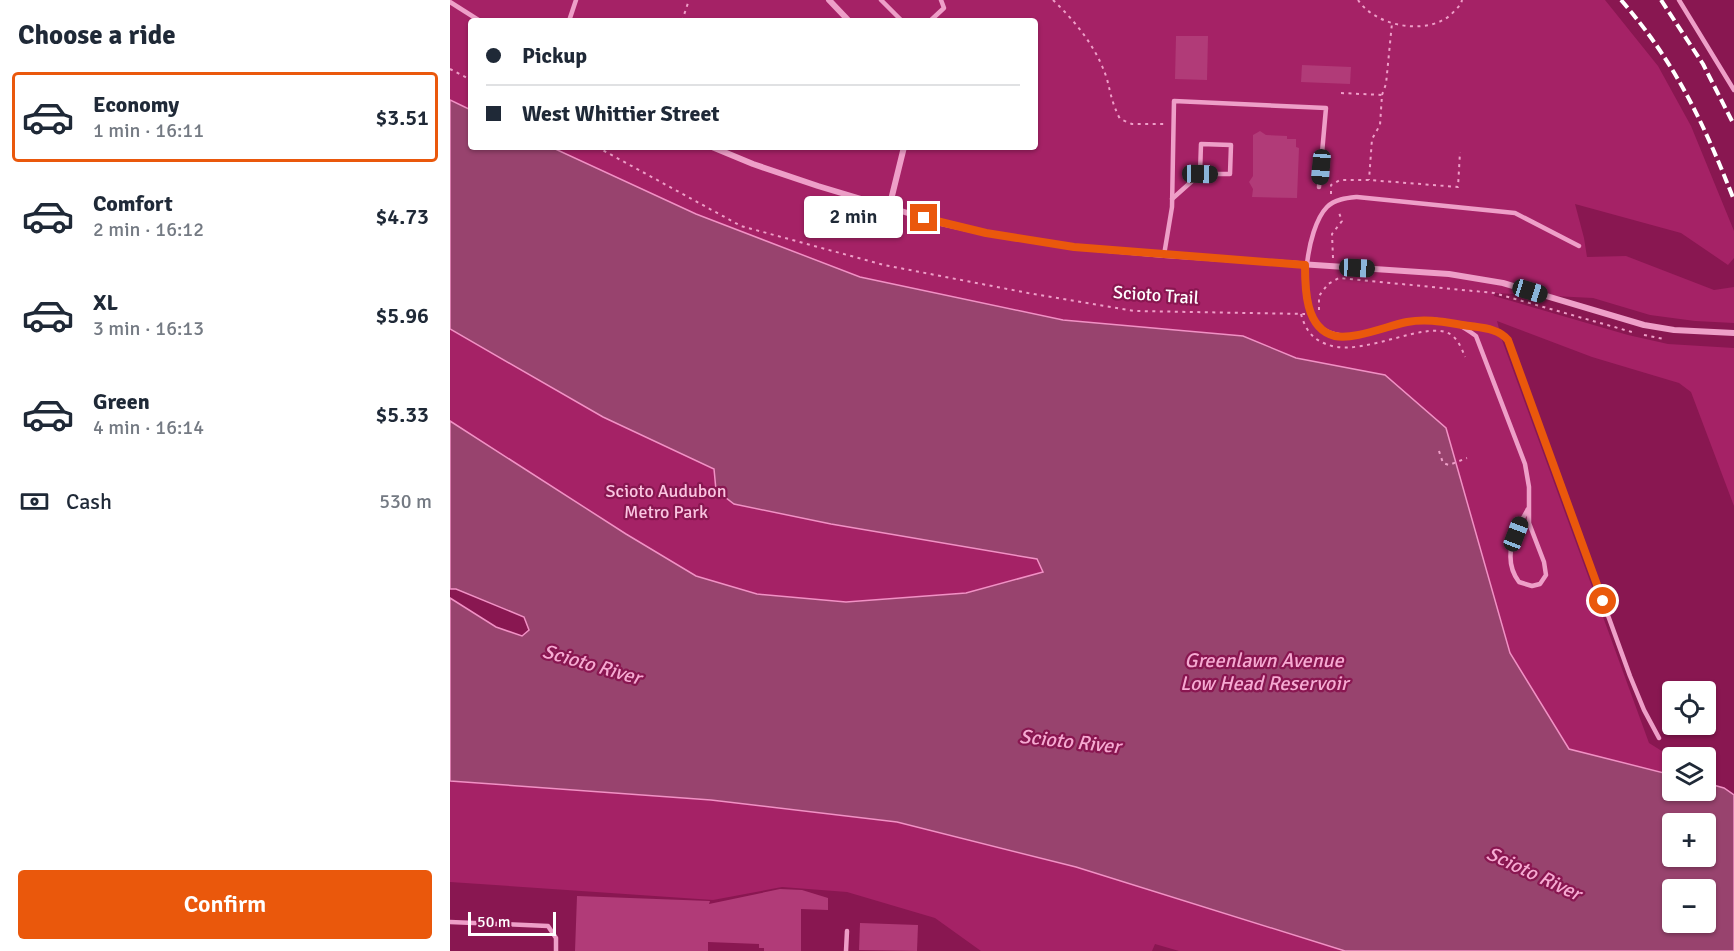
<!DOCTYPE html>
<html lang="en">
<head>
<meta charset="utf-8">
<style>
  :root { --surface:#fff; --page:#f2f2f3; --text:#1f2937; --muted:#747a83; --line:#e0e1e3; --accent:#ea580c }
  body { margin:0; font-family:Signika,sans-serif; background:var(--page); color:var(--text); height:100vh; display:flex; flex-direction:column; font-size:22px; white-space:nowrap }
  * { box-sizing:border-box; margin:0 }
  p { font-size:20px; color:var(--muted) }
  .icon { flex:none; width:33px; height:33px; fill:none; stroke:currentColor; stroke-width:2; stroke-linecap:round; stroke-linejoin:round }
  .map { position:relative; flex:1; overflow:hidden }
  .sheet { display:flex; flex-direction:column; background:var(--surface); width:450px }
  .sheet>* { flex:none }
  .guide { position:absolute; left:18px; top:18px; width:570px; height:132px; border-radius:6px; box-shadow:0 2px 4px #0004; display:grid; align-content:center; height:132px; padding:0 18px; background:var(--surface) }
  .controls { position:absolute; left:1212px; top:681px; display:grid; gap:12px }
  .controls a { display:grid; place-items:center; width:54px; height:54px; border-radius:6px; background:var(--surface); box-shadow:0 2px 4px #0004; font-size:30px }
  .scale { position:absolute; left:18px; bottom:15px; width:88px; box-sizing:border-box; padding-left:6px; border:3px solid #fff; border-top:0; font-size:16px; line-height:21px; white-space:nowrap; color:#fff; -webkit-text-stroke:4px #891751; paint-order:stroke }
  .end { position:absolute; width:27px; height:27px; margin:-14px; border:8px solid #ea580c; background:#fff; box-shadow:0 0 0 3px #fff }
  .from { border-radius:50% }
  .bubble { position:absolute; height:42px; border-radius:6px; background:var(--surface); box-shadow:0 2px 4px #0004; font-size:20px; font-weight:600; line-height:42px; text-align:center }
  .car { position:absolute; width:18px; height:36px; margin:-18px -9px; border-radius:8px; box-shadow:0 0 4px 2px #0007; background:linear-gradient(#222 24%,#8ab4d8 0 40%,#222 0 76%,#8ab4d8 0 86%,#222 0) }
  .guide b { display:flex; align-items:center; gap:21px; height:57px; font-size:22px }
  .guide b+b { border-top:2px solid var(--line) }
  .guide i { width:15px; height:15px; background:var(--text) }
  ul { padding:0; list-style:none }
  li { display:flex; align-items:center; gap:18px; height:90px; margin:0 12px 9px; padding:0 6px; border:3px solid transparent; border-radius:6px }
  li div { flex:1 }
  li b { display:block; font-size:22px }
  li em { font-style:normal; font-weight:600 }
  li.current { border-color:var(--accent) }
  li>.icon { width:54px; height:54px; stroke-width:1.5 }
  h2 { padding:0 18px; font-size:27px; line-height:72px }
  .pay { display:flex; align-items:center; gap:15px; height:66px; padding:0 18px; font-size:22px }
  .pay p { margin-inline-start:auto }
  .primary-button { display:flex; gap:12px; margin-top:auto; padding:12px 18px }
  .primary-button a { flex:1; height:69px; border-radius:6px; background:var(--accent); color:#fff; font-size:24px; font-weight:600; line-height:69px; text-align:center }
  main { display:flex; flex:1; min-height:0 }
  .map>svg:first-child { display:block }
  .green { fill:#a52266 }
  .water { fill:#98436e; stroke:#f191c5; stroke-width:1.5; fill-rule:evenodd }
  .building { fill:#b13b78 }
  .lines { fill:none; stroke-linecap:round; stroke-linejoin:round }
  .path { stroke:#ee9fc8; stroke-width:2; stroke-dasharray:3 4.5; stroke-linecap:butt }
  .lane { stroke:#ee9fc8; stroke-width:4.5 }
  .street { stroke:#ee9fc8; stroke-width:6 }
  .rail { stroke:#fff; stroke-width:4; stroke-dasharray:10 4.5; stroke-linecap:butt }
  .route { stroke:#ea580c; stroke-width:8 }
  .labels { text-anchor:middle; stroke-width:4.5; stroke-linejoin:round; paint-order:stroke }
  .street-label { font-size:18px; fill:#fff; stroke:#891751 }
  .park-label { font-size:18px; fill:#fac5e1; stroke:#891751 }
  .water-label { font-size:20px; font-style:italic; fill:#f6aad2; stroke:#891751 }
</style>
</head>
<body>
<main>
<section class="sheet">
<h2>Choose a ride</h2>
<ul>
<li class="current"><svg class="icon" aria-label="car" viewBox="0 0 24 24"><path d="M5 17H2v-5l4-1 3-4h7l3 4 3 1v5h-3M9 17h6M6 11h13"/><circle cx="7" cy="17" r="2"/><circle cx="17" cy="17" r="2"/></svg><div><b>Economy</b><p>1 min · 16:11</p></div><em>$3.51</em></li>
<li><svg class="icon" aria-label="car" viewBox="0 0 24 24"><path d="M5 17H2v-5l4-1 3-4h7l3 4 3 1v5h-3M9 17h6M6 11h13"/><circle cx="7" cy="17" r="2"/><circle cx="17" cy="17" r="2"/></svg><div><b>Comfort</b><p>2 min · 16:12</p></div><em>$4.73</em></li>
<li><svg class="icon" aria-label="car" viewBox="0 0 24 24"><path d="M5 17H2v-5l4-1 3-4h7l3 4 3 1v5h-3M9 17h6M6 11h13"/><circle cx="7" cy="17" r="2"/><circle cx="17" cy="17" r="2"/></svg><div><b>XL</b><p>3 min · 16:13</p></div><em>$5.96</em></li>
<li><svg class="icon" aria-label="car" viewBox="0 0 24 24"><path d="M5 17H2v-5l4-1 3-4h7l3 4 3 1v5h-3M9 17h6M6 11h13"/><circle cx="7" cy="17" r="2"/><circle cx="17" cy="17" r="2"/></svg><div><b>Green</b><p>4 min · 16:14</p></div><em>$5.33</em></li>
</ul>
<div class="pay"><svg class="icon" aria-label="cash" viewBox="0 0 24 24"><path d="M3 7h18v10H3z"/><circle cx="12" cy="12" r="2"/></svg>Cash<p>530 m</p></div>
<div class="primary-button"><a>Confirm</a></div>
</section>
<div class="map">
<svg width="1284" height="951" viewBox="0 0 1284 951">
  <rect width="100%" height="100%" fill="#891751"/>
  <g class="green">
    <polygon points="0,0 1155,0 1208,66 1241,126 1284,231 1284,258 1278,265 1231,233 1125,204 1134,238 1137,257 1176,256 1264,290 1284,287 1284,323 1245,321 1200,315 1143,298 1044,293 1044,296 1178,335 1218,344 1284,348 1284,506 1241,392 1229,383 1142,357 1047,321 1052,340 1199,743 1223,758 1222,775 1119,750 1060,653 996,428 935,375 846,358 793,336 613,320 410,277 246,214 101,147 585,147 585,21 21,21 21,110 0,100"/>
    <polygon points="0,329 153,417 264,469 266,490 588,559 593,572 516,593 396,602 307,594 246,576 176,534 0,421"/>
    <polygon points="0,781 261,800 447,822 626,867 895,951 729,951 705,944 702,951 531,951 485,918 397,892 332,887 263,900 0,882"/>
  </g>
  <path class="water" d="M 0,100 L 21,110 L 21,147 L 101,147 L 246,214 L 410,277 L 613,320 L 793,336 L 846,358 L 935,375 L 996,428 L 1060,653 L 1119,749 L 1222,775 L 1222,790 L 1256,790 L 1256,783 L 1274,788 L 1284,795 L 1284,951 L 895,951 L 626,867 L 447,822 L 261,800 L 0,781 L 0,598 L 46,627 L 72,636 L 79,630 L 74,617 L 6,589 L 0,589 L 0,421 L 176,534 L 246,576 L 307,594 L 396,602 L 516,593 L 593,572 L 587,559 L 381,524 L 284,504 L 266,490 L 264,469 L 153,417 L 0,329 ZM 1222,824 L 1256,824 L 1256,856 L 1222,856 ZM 1222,890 L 1256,890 L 1256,922 L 1222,922 Z"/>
  <g class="building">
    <polygon points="726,36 758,36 757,80 725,79"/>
    <polygon points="852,65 901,67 900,84 851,82"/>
    <polygon points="810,131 816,135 837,136 837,139 846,139 846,147 849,148 847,198 802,197 803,189 799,182 803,176 803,135"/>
    <polygon points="330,889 352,890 378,898 378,910 351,909 351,951 314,951 314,948 309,948 309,944 258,942 258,951 125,951 127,896 260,901 259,904"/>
    <polygon points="410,923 468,925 467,951 409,950"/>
  </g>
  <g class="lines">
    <g class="path">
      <path d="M 603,0 C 626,22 647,48 657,79 C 661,95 662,103 670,119 L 682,124 L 717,124"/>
      <path d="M 908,0 C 924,24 967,34 993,20 C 1000,17 1006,9 1011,4 L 1012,0"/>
      <polyline points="232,21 239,0"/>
      <polyline points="0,69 21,80"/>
      <polyline points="891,93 932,95 930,125 922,139 919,180"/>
      <polyline points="932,95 936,84 942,23"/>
      <polyline points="147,147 291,226 434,265 578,293 685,311 855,314"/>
      <polyline points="881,194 881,185 890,180 919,180 1008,187 1010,152"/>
      <polyline points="883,258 882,234 892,221 888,210"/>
      <polyline points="869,310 869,296 878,284 889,278 1044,293 1182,332"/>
      <path d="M 851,314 C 856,332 864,341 882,346 C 916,355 978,320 1000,334 C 1008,339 1012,349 1015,357"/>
      <polyline points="1194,335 1214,339"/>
      <polyline points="989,451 993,463 999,465 1017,458"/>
    </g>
    <g class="lane">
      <polyline points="431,0 452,21"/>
      <polyline points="1229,0 1284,90"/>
      <polyline points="0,2 30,21"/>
      <polyline points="119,21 126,0"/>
      <polyline points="480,21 494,8 491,0"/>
      <polyline points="722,199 750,174 780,174 781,145 751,144 750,174"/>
      <polyline points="714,255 722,207 724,101 876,108 869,187"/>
      <polyline points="1011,325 1047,331 1058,340 1180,676 1194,710 1209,738"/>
      <path d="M 1078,509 C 1065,531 1051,558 1069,582 L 1082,586 L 1090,584 L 1096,575 L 1094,562 L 1079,523 L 1079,487 L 1075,464 L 1026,336 C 1020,332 1013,326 1007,324 C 991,319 973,319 957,322 C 932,327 896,345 873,329 C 845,310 856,228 877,207 C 885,199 897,198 907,197 L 1065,213 L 1129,246"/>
      <polyline points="0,922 98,926 106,938 106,951"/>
      <polyline points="396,951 397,931"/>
    </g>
    <g class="street">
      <polyline points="379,0 399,21"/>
      <polyline points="262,147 303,164 368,186 491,223 536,233 624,247 714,255 999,274 1053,283 1194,325 1224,330 1284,333"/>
      <polyline points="439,208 454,147"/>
    </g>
    <g class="rail">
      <path d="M 1171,0 C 1226,63 1254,124 1284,200"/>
      <polyline points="1211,0 1253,64 1284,125"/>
    </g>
  </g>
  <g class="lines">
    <path class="route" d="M 474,218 L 536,233 L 624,247 L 855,265 C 855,288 855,329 885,336 C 904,340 937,326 957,322 C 979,318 998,323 1020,326 C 1034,328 1049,329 1058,340 L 1153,601"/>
  </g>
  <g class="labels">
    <g class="street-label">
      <text transform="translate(706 295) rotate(4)" y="6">Scioto Trail</text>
    </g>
    <g class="park-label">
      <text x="216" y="497">Scioto Audubon<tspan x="216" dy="21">Metro Park</tspan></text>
    </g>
    <g class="water-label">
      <text x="814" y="667">Greenlawn Avenue<tspan x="814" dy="23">Low Head Reservoir</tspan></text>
      <text transform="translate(142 664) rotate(16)" y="7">Scioto River</text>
      <text transform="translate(620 741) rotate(6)" y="7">Scioto River</text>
      <text transform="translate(1084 873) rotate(25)" y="7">Scioto River</text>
    </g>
  </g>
</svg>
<div class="controls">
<a><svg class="icon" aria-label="locate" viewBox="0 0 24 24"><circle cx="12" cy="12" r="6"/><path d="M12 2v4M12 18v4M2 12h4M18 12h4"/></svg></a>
<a><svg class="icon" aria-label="layers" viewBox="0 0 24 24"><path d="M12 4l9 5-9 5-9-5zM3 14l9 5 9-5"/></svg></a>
<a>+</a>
<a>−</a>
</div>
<div class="scale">50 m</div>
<i class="end from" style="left:1153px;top:601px"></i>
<i class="end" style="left:474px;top:218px"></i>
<div class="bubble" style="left:354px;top:196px;width:99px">2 min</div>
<i class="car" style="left:871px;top:167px;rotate:185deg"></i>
<i class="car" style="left:750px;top:174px;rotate:91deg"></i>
<i class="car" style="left:907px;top:268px;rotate:93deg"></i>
<i class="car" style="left:1080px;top:291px;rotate:107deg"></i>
<i class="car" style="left:1066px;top:534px;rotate:21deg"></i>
<div class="guide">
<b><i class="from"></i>Pickup</b>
<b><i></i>West Whittier Street</b>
</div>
</div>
</main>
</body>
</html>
